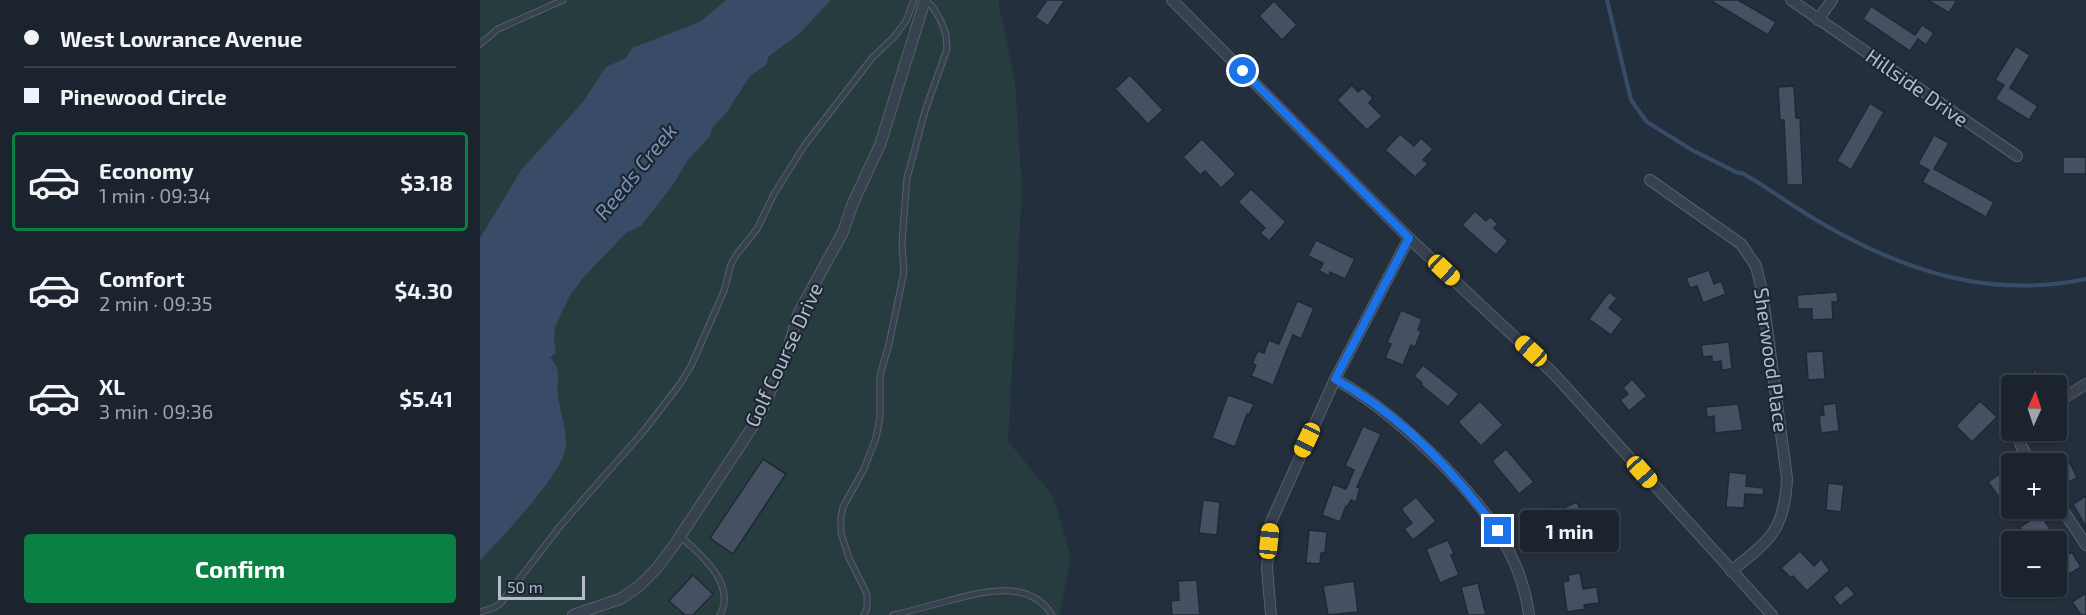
<!DOCTYPE html>
<html lang="en">
<head>
<meta charset="utf-8">
<style>
  :root { --surface:#1b232e; --page:#282f3a; --text:#f1f3f6; --muted:#a0a4aa; --line:#39404a; --accent:#0b8043 }
  body { margin:0; font-family:"Exo 2",sans-serif; background:var(--page); color:var(--text); height:100vh; display:flex; flex-direction:column; font-size:22px; white-space:nowrap }
  * { box-sizing:border-box; margin:0 }
  p { font-size:20px; color:var(--muted) }
  .icon { flex:none; width:33px; height:33px; fill:none; stroke:currentColor; stroke-width:2; stroke-linecap:round; stroke-linejoin:round }
  .map { position:relative; flex:1; overflow:hidden }
  .drawer { display:flex; flex-direction:column; background:var(--surface); width:480px }
  .drawer>* { flex:none }
  .guide { display:grid; align-content:center; height:132px; padding:0 24px; background:var(--surface) }
  .needle { width:39px; rotate:3deg }
  .fabs { position:absolute; left:1521px; top:375px; display:grid; gap:12px }
  .fabs a { display:grid; place-items:center; width:66px; height:66px; border-radius:6px; background:var(--surface); box-shadow:0 2px 4px #0004,0 0 0 2px var(--line); font-size:30px }
  .scale { position:absolute; left:18px; bottom:15px; width:87px; box-sizing:border-box; padding-left:6px; border:3px solid #b4bcc9; border-top:0; font-size:16px; line-height:21px; white-space:nowrap; color:#b4bcc9; -webkit-text-stroke:4px #1d2633; paint-order:stroke }
  .end { position:absolute; width:27px; height:27px; margin:-14px; border:8px solid #1a73e8; background:#fff; box-shadow:0 0 0 3px #fff }
  .from { border-radius:50% }
  .bubble { position:absolute; height:42px; border-radius:6px; background:var(--surface); box-shadow:0 2px 4px #0004,0 0 0 2px var(--line); font-size:20px; font-weight:700; line-height:42px; text-align:center }
  .car { position:absolute; width:18px; height:36px; margin:-18px -9px; border-radius:8px; box-shadow:0 0 4px 2px #0007; background:linear-gradient(#f5c518 24%,#345 0 40%,#f5c518 0 76%,#345 0 86%,#f5c518 0) }
  .guide b { display:flex; align-items:center; gap:21px; height:57px; font-size:22px }
  .guide b+b { border-top:2px solid var(--line) }
  .guide i { width:15px; height:15px; background:var(--text) }
  ul { padding:0; list-style:none }
  li { display:flex; align-items:center; gap:18px; height:99px; margin:0 12px 9px; padding:0 12px; border:3px solid transparent; border-radius:6px }
  li div { flex:1 }
  li b { display:block; font-size:22px }
  li em { font-style:normal; font-weight:700 }
  li.on { border-color:var(--accent) }
  li>.icon { width:54px; height:54px; stroke-width:1.5 }
  .primary-button { display:flex; gap:12px; margin-top:auto; padding:12px 24px }
  .primary-button a { flex:1; height:69px; border-radius:6px; background:var(--accent); color:#fff; font-size:24px; font-weight:700; line-height:69px; text-align:center }
  main { display:flex; flex:1; min-height:0 }
  .map>svg:first-child { display:block }
  .green { fill:#263c3f }
  .water { fill:#394c67 }
  .lines { fill:none; stroke-linecap:round; stroke-linejoin:round }
  .stream { stroke:#394c67; stroke-width:4 }
  .building { fill:#455162; stroke:#1f2835; stroke-width:1.5 }
  .service-casing { stroke:#565f6c; stroke-width:7 }
  .minor-casing { stroke:#565f6c; stroke-width:12 }
  .service { stroke:#38414e; stroke-width:5 }
  .minor { stroke:#38414e; stroke-width:10 }
  .route { stroke:#1a73e8; stroke-width:8 }
  .labels { text-anchor:middle; stroke-width:4.5; stroke-linejoin:round; paint-order:stroke }
  .street-label { font-size:20px; fill:#b4bcc9; stroke:#1d2633 }
  .water-label { font-size:21px; font-style:italic; fill:#7c92b1; stroke:#1d2633 }
</style>
</head>
<body>
<main>
<section class="drawer">
<div class="guide">
<b><i class="from"></i>West Lowrance Avenue</b>
<b><i></i>Pinewood Circle</b>
</div>
<ul>
<li class="on"><svg class="icon" aria-label="car" viewBox="0 0 24 24"><path d="M5 17H2v-5l4-1 3-4h7l3 4 3 1v5h-3M9 17h6M6 11h13"/><circle cx="7" cy="17" r="2"/><circle cx="17" cy="17" r="2"/></svg><div><b>Economy</b><p>1 min · 09:34</p></div><em>$3.18</em></li>
<li><svg class="icon" aria-label="car" viewBox="0 0 24 24"><path d="M5 17H2v-5l4-1 3-4h7l3 4 3 1v5h-3M9 17h6M6 11h13"/><circle cx="7" cy="17" r="2"/><circle cx="17" cy="17" r="2"/></svg><div><b>Comfort</b><p>2 min · 09:35</p></div><em>$4.30</em></li>
<li><svg class="icon" aria-label="car" viewBox="0 0 24 24"><path d="M5 17H2v-5l4-1 3-4h7l3 4 3 1v5h-3M9 17h6M6 11h13"/><circle cx="7" cy="17" r="2"/><circle cx="17" cy="17" r="2"/></svg><div><b>XL</b><p>3 min · 09:36</p></div><em>$5.41</em></li>
</ul>
<div class="primary-button"><a>Confirm</a></div>
</section>
<div class="map">
<svg width="1606" height="615" viewBox="0 0 1606 615">
  <rect width="100%" height="100%" fill="#242f3e"/>
  <polygon class="green" points="0,0 518,0 535,82 542,188 528,441 573,496 591,557 579,615 0,615"/>
  <path class="water" d="M 246,0 L 351,0 L 319,34 L 289,56 L 286,65 L 270,76 L 247,112 L 232,128 L 230,136 L 208,160 L 192,186 L 161,226 L 146,233 L 102,279 L 89,297 L 75,327 L 74,339 L 76,353 L 70,357 C 83,372 76,378 78,395 C 80,412 87,429 86,446 C 85,471 20,540 0,560 L 0,238 L 42,169 L 103,102 L 126,67 L 146,58 L 152,48 L 220,22 Z"/>
  <g class="lines">
    <path class="stream" d="M 1127,0 L 1151,100 L 1167,122 L 1212,150 L 1258,173 L 1262,173 C 1290,189 1315,208 1343,224 C 1426,272 1511,299 1606,279"/>
  </g>
  <g class="building">
    <polygon points="567,0 585,0 568,26 555,17"/>
    <polygon points="1230,0 1258,0 1296,22 1288,35"/>
    <polygon points="1448,0 1477,0 1469,13"/>
    <polygon points="794,1 817,25 802,40 779,16"/>
    <polygon points="1391,6 1435,35 1442,25 1454,33 1446,45 1438,39 1430,51 1383,19"/>
    <polygon points="1536,46 1550,55 1530,88 1558,106 1549,120 1515,99 1524,85 1515,80"/>
    <polygon points="650,75 683,110 668,124 635,89"/>
    <polygon points="872,85 878,92 883,88 893,98 889,103 902,116 887,130 857,100"/>
    <polygon points="1314,86 1316,118 1320,118 1323,185 1307,185 1304,120 1300,120 1298,87"/>
    <polygon points="1390,103 1404,112 1371,170 1357,161"/>
    <polygon points="920,134 934,146 941,138 953,149 943,160 948,164 935,177 905,150"/>
    <polygon points="1454,135 1469,143 1454,169 1514,202 1506,217 1442,182 1449,170 1438,164"/>
    <polygon points="722,139 756,174 741,188 725,171 720,175 703,157"/>
    <rect x="1583" y="157" width="23" height="17"/>
    <polygon points="771,189 806,222 789,241 780,233 785,228 758,202"/>
    <polygon points="995,211 1006,221 1010,217 1018,224 1014,228 1028,241 1016,255 982,225"/>
    <polygon points="836,240 875,259 865,279 850,272 849,276 839,271 843,263 828,256"/>
    <polygon points="1229,270 1234,284 1241,281 1246,294 1223,303 1217,286 1210,288 1206,278"/>
    <polygon points="1129,292 1137,298 1129,308 1143,319 1131,335 1109,319"/>
    <polygon points="1357,292 1358,302 1352,302 1353,319 1332,320 1332,309 1318,309 1317,295"/>
    <polygon points="817,301 834,308 821,339 813,335 793,385 771,376 776,365 772,363 778,351 784,353 789,340 799,344"/>
    <polygon points="921,310 942,319 938,330 941,332 935,347 931,345 923,365 905,358 911,344 907,343"/>
    <polygon points="1249,342 1252,369 1242,370 1241,361 1232,362 1232,356 1223,357 1221,345"/>
    <polygon points="1343,351 1345,379 1328,380 1326,352"/>
    <polygon points="943,365 979,394 968,407 941,385 942,383 934,376"/>
    <polygon points="1556,370 1567,386 1535,386"/>
    <polygon points="1152,379 1167,396 1149,411 1140,400 1148,394 1143,388"/>
    <polygon points="748,395 774,404 769,415 767,414 755,447 732,438"/>
    <polygon points="1000,401 1023,425 1001,446 978,422"/>
    <polygon points="1500,401 1517,417 1492,442 1476,426"/>
    <polygon points="1356,403 1359,431 1341,433 1339,416 1344,415 1343,405"/>
    <polygon points="1258,404 1263,430 1235,433 1234,416 1227,417 1226,407"/>
    <polygon points="883,426 901,434 877,487 880,488 876,502 871,500 867,507 866,506 860,522 842,515 853,484 866,489 874,470 865,466"/>
    <polygon points="1026,449 1054,482 1039,494 1012,461"/>
    <polygon points="283,459 306,474 253,554 230,538"/>
    <polygon points="1590,463 1597,478 1579,486 1576,479 1576,469"/>
    <polygon points="1528,468 1532,472 1532,498 1524,504 1508,482"/>
    <polygon points="1249,472 1267,474 1266,486 1284,488 1283,495 1265,494 1264,508 1246,507"/>
    <polygon points="1348,483 1364,485 1361,512 1346,510"/>
    <polygon points="1606,496 1606,527 1593,504"/>
    <polygon points="936,497 956,521 933,540 924,529 932,523 921,509"/>
    <polygon points="723,500 740,502 737,535 719,533"/>
    <polygon points="1097,502 1101,511 1082,520 1090,537 1070,546 1056,515 1077,506 1079,510"/>
    <polygon points="1560,514 1575,536 1567,542 1549,542 1540,527"/>
    <polygon points="829,530 847,532 845,553 841,553 840,564 826,563"/>
    <polygon points="968,540 974,554 971,555 979,575 960,583 946,549"/>
    <polygon points="1320,551 1334,566 1341,559 1350,570 1327,591 1313,576 1311,578 1301,568"/>
    <polygon points="1592,552 1601,567 1581,579 1576,571 1576,561"/>
    <polygon points="1100,573 1103,589 1117,587 1119,603 1104,605 1105,609 1087,612 1083,582 1089,581 1088,575"/>
    <polygon points="213,575 233,594 213,615 205,615 189,601"/>
    <polygon points="717,580 720,615 692,615 691,601 699,600 698,581"/>
    <polygon points="874,581 878,612 848,615 843,586"/>
    <polygon points="998,583 1006,615 988,615 981,587"/>
    <polygon points="1367,585 1375,594 1360,606 1353,597"/>
    <polygon points="1606,593 1606,615 1601,615 1592,602"/>
  </g>
  <g class="lines">
    <g class="service-casing">
      <g id="service">
        <polyline points="0,44 18,29 83,0"/>
        <path d="M 200,536 C 220,554 257,584 240,615"/>
        <polyline points="0,612 13,608 20,604 81,525 163,432 200,384 211,366 244,291 251,264 257,254 277,229 294,194 324,146 392,58 414,37 426,21 434,0"/>
        <polyline points="384,615 387,608 387,594 369,558 361,533 361,517 363,507 384,469 396,438 400,417 400,375 409,344 424,272 422,242 427,178 445,111 467,49 466,35 461,21 452,6 445,1"/>
        <path d="M 413,615 C 431,611 449,606 467,601 C 502,592 549,578 572,615"/>
      </g>
    </g>
    <g class="minor-casing">
      <g id="minor">
        <polyline points="692,0 929,238 1073,373 1292,615"/>
        <polyline points="1311,0 1537,156"/>
        <polyline points="1338,20 1352,0"/>
        <path d="M 1170,180 L 1261,244 L 1276,266 L 1282,291 L 1307,478 C 1305,530 1290,540 1251,571"/>
        <polyline points="855,379 929,238"/>
        <polyline points="1576,403 1606,384"/>
        <polyline points="1540,430 1538,434 1541,446 1552,464"/>
        <polyline points="1576,500 1606,545"/>
        <polyline points="93,615 140,599 158,587 177,568 195,544 279,417 305,359 319,312 363,232 373,203 400,145 445,0"/>
        <path d="M 791,615 L 787,568 L 791,522 L 855,379 C 896,402 929,431 962,464 C 1004,507 1041,553 1049,615"/>
      </g>
    </g>
    <use href="#service" class="service"/>
    <use href="#minor" class="minor"/>
  </g>
  <g class="lines">
    <path class="route" d="M 763,71 L 929,238 L 855,379 C 921,415 974,471 1018,531"/>
  </g>
  <g class="labels">
    <g class="street-label">
      <text transform="translate(1437 88) rotate(35)" y="7">Hillside Drive</text>
      <text transform="translate(304 355) rotate(-65)" y="7">Golf Course Drive</text>
      <text transform="translate(1291 360) rotate(82)" y="7">Sherwood Place</text>
    </g>
    <g class="water-label">
      <text transform="translate(156 172) rotate(-51)" y="7">Reeds Creek</text>
    </g>
  </g>
</svg>
<div class="fabs">
<a><svg class="needle" viewBox="-14 -14 28 28"><path d="M0-13l5 13h-10z" fill="#e53935"/><path d="M0 13l5-13h-10z" fill="#a0a4aa"/></svg></a>
<a>+</a>
<a>−</a>
</div>
<div class="scale">50 m</div>
<i class="end from" style="left:763px;top:71px"></i>
<i class="end" style="left:1018px;top:531px"></i>
<div class="bubble" style="left:1040px;top:510px;width:99px">1 min</div>
<i class="car" style="left:964px;top:270px;rotate:133deg"></i>
<i class="car" style="left:1051px;top:351px;rotate:313deg"></i>
<i class="car" style="left:827px;top:440px;rotate:205deg"></i>
<i class="car" style="left:1162px;top:472px;rotate:138deg"></i>
<i class="car" style="left:789px;top:541px;rotate:6deg"></i>
</div>
</main>
</body>
</html>
